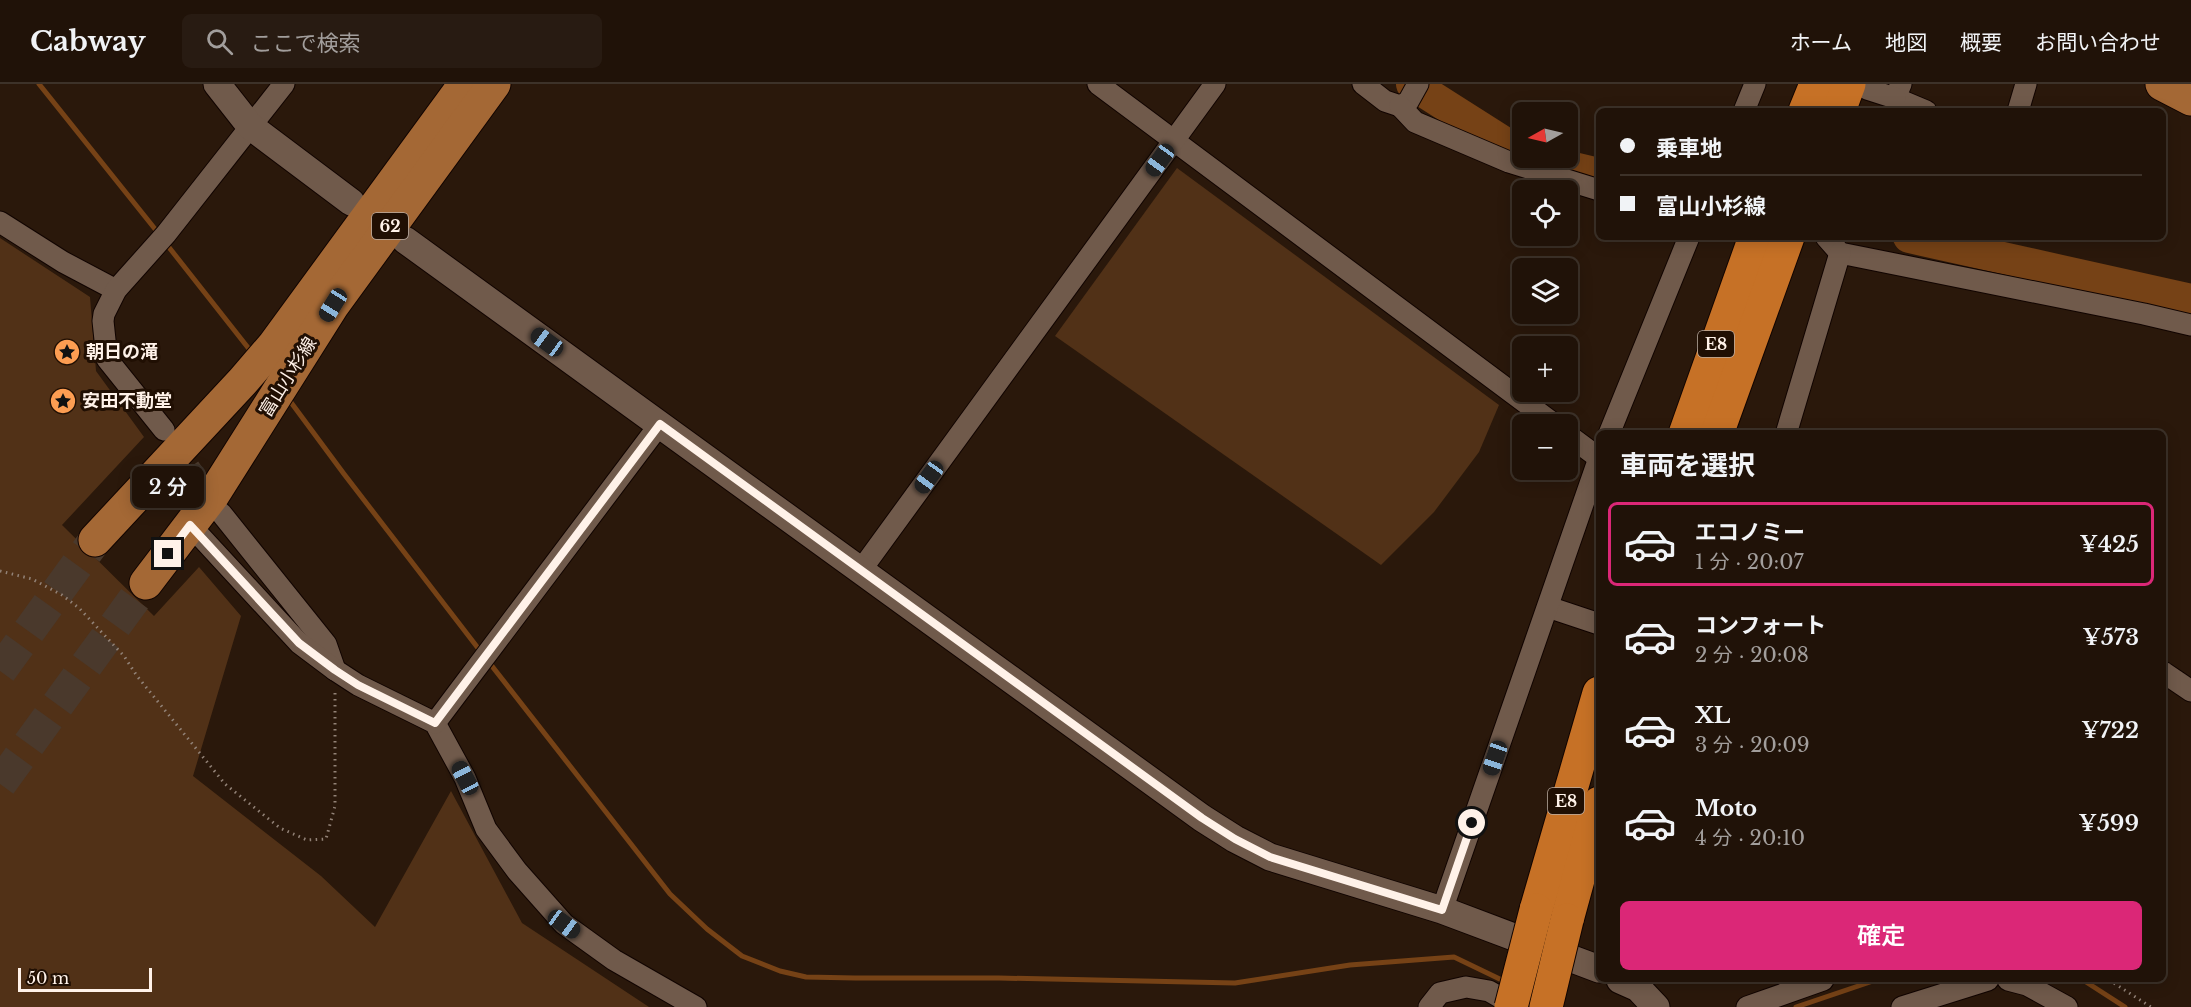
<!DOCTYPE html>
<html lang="ja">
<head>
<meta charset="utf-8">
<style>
  :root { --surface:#201208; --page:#281b12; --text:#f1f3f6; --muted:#a29e9c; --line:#3d3229; --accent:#db2777 }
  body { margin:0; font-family:"Libre Baskerville","Noto Sans JP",serif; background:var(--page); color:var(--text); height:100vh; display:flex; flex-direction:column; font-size:22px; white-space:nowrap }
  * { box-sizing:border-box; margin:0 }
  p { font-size:20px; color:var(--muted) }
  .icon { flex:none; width:33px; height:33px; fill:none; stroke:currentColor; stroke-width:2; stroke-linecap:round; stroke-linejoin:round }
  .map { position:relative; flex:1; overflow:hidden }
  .sheet { position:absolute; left:1596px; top:346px; width:570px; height:552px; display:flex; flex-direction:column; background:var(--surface); border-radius:9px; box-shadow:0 3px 15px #0003,0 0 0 2px var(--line) }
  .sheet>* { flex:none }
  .guide { position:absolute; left:1596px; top:24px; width:570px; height:132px; border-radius:9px; box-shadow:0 3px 15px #0003,0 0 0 2px var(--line); display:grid; align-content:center; height:132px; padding:0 24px; background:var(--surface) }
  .needle { width:39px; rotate:262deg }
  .buttons { position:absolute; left:1512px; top:18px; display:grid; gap:12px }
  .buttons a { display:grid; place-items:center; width:66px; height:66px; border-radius:9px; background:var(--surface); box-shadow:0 3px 15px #0003,0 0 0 2px var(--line); font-size:30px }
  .scale { position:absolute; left:18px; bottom:15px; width:134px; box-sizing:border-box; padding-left:6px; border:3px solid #fff2e9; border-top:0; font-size:16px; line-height:21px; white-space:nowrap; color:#fff2e9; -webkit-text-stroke:4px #200f03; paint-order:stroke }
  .end { position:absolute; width:27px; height:27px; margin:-14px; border:8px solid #fff2e9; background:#111; box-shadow:0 0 0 3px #111 }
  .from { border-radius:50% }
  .bubble { position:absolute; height:42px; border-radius:9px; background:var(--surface); box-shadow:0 3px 15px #0003,0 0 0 2px var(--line); font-size:20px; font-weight:600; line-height:42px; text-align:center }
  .car { position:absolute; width:18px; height:36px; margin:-18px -9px; border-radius:8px; box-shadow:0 0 4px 2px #0007; background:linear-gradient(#222 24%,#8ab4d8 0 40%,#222 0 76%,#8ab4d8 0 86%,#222 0) }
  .guide b { display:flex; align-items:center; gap:21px; height:57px; font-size:22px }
  .guide b+b { border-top:2px solid var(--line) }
  .guide i { width:15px; height:15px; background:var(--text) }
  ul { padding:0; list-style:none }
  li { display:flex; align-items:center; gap:18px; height:84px; margin:0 12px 9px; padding:0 12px; border:3px solid transparent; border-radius:9px }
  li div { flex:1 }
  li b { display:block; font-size:22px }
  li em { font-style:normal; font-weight:600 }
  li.selected { border-color:var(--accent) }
  li>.icon { width:54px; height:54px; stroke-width:1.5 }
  h2 { padding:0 24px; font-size:27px; line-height:72px }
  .primary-button { display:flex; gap:12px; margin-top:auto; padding:12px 24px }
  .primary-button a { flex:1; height:69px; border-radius:9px; background:var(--accent); color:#fff; font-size:24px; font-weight:600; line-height:69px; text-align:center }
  header { display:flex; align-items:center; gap:36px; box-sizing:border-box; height:84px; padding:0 30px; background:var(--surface); border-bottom:2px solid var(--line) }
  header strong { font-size:28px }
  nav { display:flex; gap:33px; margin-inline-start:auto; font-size:21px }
  .search { width:420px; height:54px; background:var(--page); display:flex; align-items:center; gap:15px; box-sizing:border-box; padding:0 21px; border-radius:9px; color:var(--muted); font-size:22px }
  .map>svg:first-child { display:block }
  .green { fill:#513117 }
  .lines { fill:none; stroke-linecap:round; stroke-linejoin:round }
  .stream { stroke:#764216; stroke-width:5 }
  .river { stroke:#764216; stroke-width:32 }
  .minor-tunnel { stroke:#4a392c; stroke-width:21; stroke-dasharray:21 10; stroke-linecap:butt }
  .primary-tunnel { stroke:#4a392c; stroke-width:33; stroke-dasharray:33 16; stroke-linecap:butt }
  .minor-casing { stroke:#110400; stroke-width:23 }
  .tertiary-casing { stroke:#110400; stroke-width:29 }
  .primary-casing { stroke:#110400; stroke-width:35 }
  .motorway-casing { stroke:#110400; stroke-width:35 }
  .path { stroke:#928277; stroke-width:3; stroke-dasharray:1.5 4.5; stroke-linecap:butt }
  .minor { stroke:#705a4b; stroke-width:21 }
  .tertiary { stroke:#705a4b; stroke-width:27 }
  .primary { stroke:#a46835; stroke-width:33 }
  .motorway { stroke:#c67126; stroke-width:33 }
  .motorway-bridge-casing { stroke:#110400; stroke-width:35; stroke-linecap:butt }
  .motorway-bridge { stroke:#c67126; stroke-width:33 }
  .route { stroke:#fff2e9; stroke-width:8 }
  .labels { text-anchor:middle; stroke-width:6; stroke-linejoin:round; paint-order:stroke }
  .shield { fill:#200f03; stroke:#bcaea4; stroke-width:1.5 }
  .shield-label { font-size:16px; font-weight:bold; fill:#fff2e9 }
  .poi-label { font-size:18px; font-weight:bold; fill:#fff2e9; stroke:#200f03; text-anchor:start }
  .street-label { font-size:18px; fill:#fff2e9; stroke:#200f03 }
</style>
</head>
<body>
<header>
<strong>Cabway</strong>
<div class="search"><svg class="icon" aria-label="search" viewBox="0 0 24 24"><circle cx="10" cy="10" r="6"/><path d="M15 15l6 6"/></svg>ここで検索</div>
<nav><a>ホーム</a><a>地図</a><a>概要</a><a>お問い合わせ</a></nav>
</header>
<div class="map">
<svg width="2191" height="923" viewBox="0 0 2191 923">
  <rect width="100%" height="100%" fill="#2a180b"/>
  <g class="green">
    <polygon points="1177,84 1499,321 1479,368 1434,428 1381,481 1055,252"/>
    <polygon points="0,154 90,213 96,287 144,353 62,441 154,532 199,483 241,532 193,692 321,792 375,843 451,707 522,839 649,923 0,923"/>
  </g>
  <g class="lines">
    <g class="stream">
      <polyline points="39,0 159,150"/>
      <polyline points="164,157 253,270"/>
      <polyline points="287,313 344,390 481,568"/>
      <polyline points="488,577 670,810 707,845 742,872 780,887 806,893 855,894 999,894 1235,899 1350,881 1454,873 1508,899"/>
      <polyline points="2083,896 2125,923"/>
      <polyline points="1796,923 1876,896"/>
    </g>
    <g class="river">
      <polyline points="1412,0 1522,70"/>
      <polyline points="1532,74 1599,90"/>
      <polyline points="1909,153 2191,216"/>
    </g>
    <polyline class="minor-tunnel" points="172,358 216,422"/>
    <g class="primary-tunnel">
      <polyline points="0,587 95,456"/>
      <polyline points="0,700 146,499"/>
    </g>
    <g class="minor-casing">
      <g id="minor">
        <polyline points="1098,0 1554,340"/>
        <polyline points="1363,0 1385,17 1400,22 1408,18 1418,0"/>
        <polyline points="1901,0 1895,14 1926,27"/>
        <polyline points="1867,5 1895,14"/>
        <polyline points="1400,22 1415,38 1509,78 1599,106"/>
        <polyline points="1744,27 1755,0"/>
        <polyline points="2018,27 2026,0"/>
        <polyline points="0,138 63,178 116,206"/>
        <polyline points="1826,153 1840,169 2144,230 2191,241"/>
        <polyline points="164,346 107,275 103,237 104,230 116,206 166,150 284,0"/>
        <polyline points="1609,350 1689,153"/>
        <polyline points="1786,350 1840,169"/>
        <polyline points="1568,351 1599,374"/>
        <polyline points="221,429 326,560 335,586"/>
        <polyline points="190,441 299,559 335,586 358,601 435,639 465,694 486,745 517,787 564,840 614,876 696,923"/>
        <polyline points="861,486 1215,0"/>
        <polyline points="1548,523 1599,540"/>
        <polyline points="2163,588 2191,607"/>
        <polyline points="435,639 660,340"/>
        <polyline points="1442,826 1599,374"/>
        <polyline points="2008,896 2027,901 2067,923"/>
        <polyline points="1429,923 1440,909 1466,903 1489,907 1517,923"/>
        <polyline points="1747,923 1823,896"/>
        <polyline points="1902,923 1988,896"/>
      </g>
    </g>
    <g class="tertiary-casing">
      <g id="tertiary">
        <polyline points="217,0 250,42 351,118"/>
        <polyline points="405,156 1202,734 1235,755 1270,773 1442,826 1599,885"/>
        <polyline points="1620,896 1638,904 1656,923"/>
      </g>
    </g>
    <g class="primary-casing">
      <g id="primary">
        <polyline points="2162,0 2191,15"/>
        <polyline points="95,456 243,297 274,261 465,0"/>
        <polyline points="146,499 213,411 333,221 494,0"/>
      </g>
    </g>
    <g class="motorway-casing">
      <g id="motorway">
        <polyline points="1805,27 1816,0"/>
        <polyline points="1839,27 1849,0"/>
        <polyline points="1685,350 1755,153"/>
        <polyline points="1717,350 1788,153"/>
        <polyline points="1536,826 1599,609"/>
        <polyline points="1567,836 1599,719"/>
      </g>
    </g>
    <g class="path">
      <polyline points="0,487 32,495 62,511 79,524 124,572 137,592 225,700 280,744 307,756 326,755 335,722 335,609"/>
      <polyline points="2109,896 2151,923"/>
    </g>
    <use href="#minor" class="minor"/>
    <use href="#tertiary" class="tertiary"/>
    <use href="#primary" class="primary"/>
    <use href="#motorway" class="motorway"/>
    <g class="motorway-bridge-casing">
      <g id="motorway-bridge">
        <polyline points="1511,923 1536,826"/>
        <polyline points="1546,923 1567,836"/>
      </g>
    </g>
    <use href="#motorway-bridge" class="motorway-bridge"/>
  </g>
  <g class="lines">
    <polyline class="route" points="168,470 190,441 299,559 335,586 358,601 435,639 660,340 1202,734 1235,755 1270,773 1442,826 1472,739"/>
  </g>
  <defs>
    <g id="sight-disc" transform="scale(1.35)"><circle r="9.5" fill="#fc9d52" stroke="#200f03"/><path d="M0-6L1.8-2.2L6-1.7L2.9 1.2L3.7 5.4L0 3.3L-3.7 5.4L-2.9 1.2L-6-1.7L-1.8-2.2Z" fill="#111"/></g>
  </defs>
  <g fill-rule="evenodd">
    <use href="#sight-disc" x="67" y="268"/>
    <use href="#sight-disc" x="63" y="317"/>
  </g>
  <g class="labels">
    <g class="shield">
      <rect x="372" y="129" width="36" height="26" rx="4.5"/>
      <rect x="1698" y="247" width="36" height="26" rx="4.5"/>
      <rect x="1548" y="704" width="36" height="26" rx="4.5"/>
    </g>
    <g class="shield-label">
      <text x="390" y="148">62</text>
      <text x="1716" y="266">E8</text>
      <text x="1566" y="723">E8</text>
    </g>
    <g class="poi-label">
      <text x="86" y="274">朝日の滝</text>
      <text x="82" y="323">安田不動堂</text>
    </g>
    <g class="street-label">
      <text transform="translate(288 293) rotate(-58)" y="6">富山小杉線</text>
    </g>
  </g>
</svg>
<div class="buttons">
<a><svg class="needle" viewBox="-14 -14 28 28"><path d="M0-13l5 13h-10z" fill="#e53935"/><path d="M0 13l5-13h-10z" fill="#a29e9c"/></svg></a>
<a><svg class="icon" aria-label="locate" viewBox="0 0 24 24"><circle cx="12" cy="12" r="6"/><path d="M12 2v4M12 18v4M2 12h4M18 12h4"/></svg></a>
<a><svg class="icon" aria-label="layers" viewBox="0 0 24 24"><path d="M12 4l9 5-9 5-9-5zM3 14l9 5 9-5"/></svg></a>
<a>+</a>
<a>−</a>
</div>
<div class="scale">50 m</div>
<i class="end from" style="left:1472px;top:739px"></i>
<i class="end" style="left:168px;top:470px"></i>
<div class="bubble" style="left:132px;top:382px;width:72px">2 分</div>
<i class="car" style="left:1160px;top:76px;rotate:216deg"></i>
<i class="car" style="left:333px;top:221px;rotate:212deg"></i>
<i class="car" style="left:547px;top:258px;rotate:306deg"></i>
<i class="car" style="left:929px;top:393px;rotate:216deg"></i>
<i class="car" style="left:1495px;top:674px;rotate:199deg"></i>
<i class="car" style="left:465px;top:694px;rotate:332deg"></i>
<i class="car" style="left:564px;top:840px;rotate:126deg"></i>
<div class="guide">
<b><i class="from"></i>乗車地</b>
<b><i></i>富山小杉線</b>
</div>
<section class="sheet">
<h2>車両を選択</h2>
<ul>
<li class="selected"><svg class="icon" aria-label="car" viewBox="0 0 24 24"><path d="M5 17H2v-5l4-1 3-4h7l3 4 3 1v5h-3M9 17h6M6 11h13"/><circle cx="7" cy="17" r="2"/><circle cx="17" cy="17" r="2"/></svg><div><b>エコノミー</b><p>1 分 · 20:07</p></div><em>¥425</em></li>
<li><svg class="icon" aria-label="car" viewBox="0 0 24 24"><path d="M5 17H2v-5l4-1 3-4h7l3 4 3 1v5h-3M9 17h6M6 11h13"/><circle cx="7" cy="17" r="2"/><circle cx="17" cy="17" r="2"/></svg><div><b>コンフォート</b><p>2 分 · 20:08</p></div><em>¥573</em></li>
<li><svg class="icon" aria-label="car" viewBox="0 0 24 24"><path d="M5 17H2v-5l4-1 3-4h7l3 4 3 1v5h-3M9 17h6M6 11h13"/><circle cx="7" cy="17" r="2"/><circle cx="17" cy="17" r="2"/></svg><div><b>XL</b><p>3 分 · 20:09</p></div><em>¥722</em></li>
<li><svg class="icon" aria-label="car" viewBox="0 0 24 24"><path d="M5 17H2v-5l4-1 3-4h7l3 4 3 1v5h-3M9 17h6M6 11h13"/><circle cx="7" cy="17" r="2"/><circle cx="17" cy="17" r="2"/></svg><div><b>Moto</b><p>4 分 · 20:10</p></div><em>¥599</em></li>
</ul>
<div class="primary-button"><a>確定</a></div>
</section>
</div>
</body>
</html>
